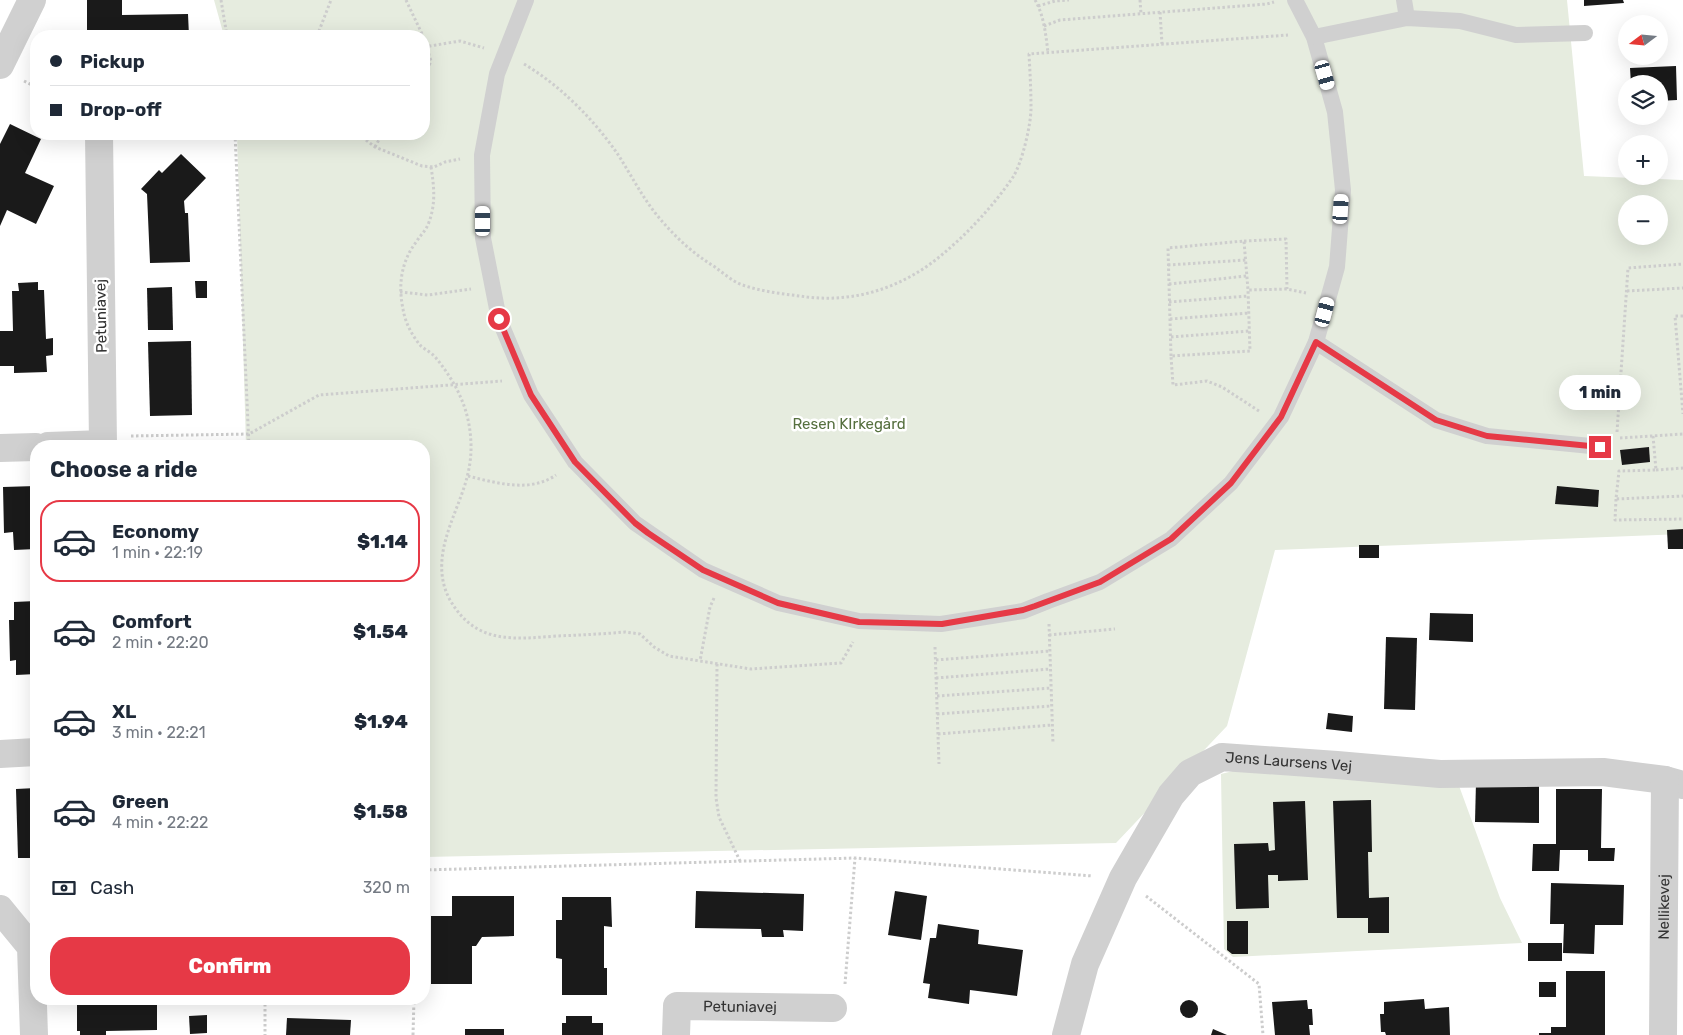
<!DOCTYPE html>
<html lang="en">
<head>
<meta charset="utf-8">
<style>
  :root { --surface:#fff; --page:#f2f2f3; --text:#1f2937; --muted:#747a83; --line:#e0e1e3; --accent:#e63946 }
  body { margin:0; font-family:Rubik,sans-serif; background:var(--page); color:var(--text); height:100vh; display:flex; flex-direction:column; font-size:19px; white-space:nowrap }
  * { box-sizing:border-box; margin:0 }
  p { font-size:16px; color:var(--muted) }
  .icon { flex:none; width:28px; height:28px; fill:none; stroke:currentColor; stroke-width:2; stroke-linecap:round; stroke-linejoin:round }
  .map { position:relative; flex:1; overflow:hidden }
  .side { position:absolute; left:30px; top:440px; width:400px; height:565px; display:flex; flex-direction:column; background:var(--surface); border-radius:20px; box-shadow:0 5px 20px #0002 }
  .side>* { flex:none }
  .guide { position:absolute; left:30px; top:30px; width:400px; height:110px; border-radius:20px; box-shadow:0 5px 20px #0002; display:grid; align-content:center; height:110px; padding:0 20px; background:var(--surface) }
  .needle { width:32px; rotate:254deg }
  .fabs { position:absolute; left:1618px; top:15px; display:grid; gap:10px }
  .fabs a { display:grid; place-items:center; width:50px; height:50px; border-radius:50%; background:var(--surface); box-shadow:0 5px 20px #0002; font-size:25px }
  .end { position:absolute; width:22px; height:22px; margin:-11px; border:6px solid #e63946; background:#fff; box-shadow:0 0 0 2px #fff }
  .from { border-radius:50% }
  .bubble { position:absolute; height:35px; border-radius:18px; background:var(--surface); box-shadow:0 5px 20px #0002; font-size:16px; font-weight:800; line-height:35px; text-align:center }
  .car { position:absolute; width:15px; height:30px; margin:-15px -8px; border-radius:6px; box-shadow:0 0 4px 1px #0007; background:linear-gradient(#fff 24%,#345 0 40%,#fff 0 76%,#345 0 86%,#fff 0) }
  .guide b { display:flex; align-items:center; gap:18px; height:48px; font-size:19px }
  .guide b+b { border-top:1px solid var(--line) }
  .guide i { width:12px; height:12px; background:var(--text) }
  ul { padding:0; list-style:none }
  li { display:flex; align-items:center; gap:15px; height:82px; margin:0 10px 8px; padding:0 10px; border:2px solid transparent; border-radius:20px }
  li div { flex:1 }
  li b { display:block; font-size:19px }
  li em { font-style:normal; font-weight:800 }
  li.active { border-color:var(--accent) }
  li>.icon { width:45px; height:45px; stroke-width:1.5 }
  h2 { padding:0 20px; font-size:22px; line-height:60px }
  .pay { display:flex; align-items:center; gap:12px; height:55px; padding:0 20px; font-size:19px }
  .pay p { margin-inline-start:auto }
  .primary-button { display:flex; gap:10px; margin-top:auto; padding:10px 20px }
  .primary-button a { flex:1; height:58px; border-radius:20px; background:var(--accent); color:#fff; font-size:20px; font-weight:800; line-height:58px; text-align:center }
  .map>svg:first-child { display:block }
  .green { fill:#e6ecdf; fill-rule:evenodd }
  .building { fill:#1a1a1a }
  .lines { fill:none; stroke-linecap:round; stroke-linejoin:round }
  .path { stroke:#cdcdcd; stroke-width:3; stroke-dasharray:2.5 2.5; stroke-linecap:butt }
  .lane { stroke:#d0d0d0; stroke-width:16 }
  .street { stroke:#d0d0d0; stroke-width:28 }
  .route { stroke:#e63946; stroke-width:6 }
  .labels { text-anchor:middle; stroke-width:5; stroke-linejoin:round; paint-order:stroke }
  .street-label { font-size:15px; fill:#333; stroke:#fff }
  .park-label { font-size:15px; fill:#56703f; stroke:#fff }
</style>
</head>
<body>
<div class="map">
<svg width="1683" height="1035" viewBox="0 0 1683 1035">
  <rect width="100%" height="100%" fill="#fff"/>
  <g class="green">
    <path d="M 214,0 L 1567,0 L 1584,176 L 1683,180 L 1683,534 L 1275,550 L 1227,726 L 1116,843 L 424,857 L 424,446 L 246,446 L 237,134 L 424,134 L 424,36 L 224,36 ZM 1626,204 L 1659,204 L 1659,236 L 1626,236 Z"/>
    <polygon points="1233,771 1458,783 1500,898 1522,943 1233,957 1224,949 1221,774"/>
  </g>
  <g class="building">
    <polygon points="87,0 122,0 122,15 188,14 189,36 87,36"/>
    <polygon points="1584,0 1623,0 1624,3 1584,6"/>
    <polygon points="1676,66 1677,100 1659,101 1659,84 1631,84 1630,68"/>
    <polygon points="10,124 41,139 25,173 54,186 36,224 7,210 0,226 0,144"/>
    <polygon points="181,154 206,178 184,201 185,213 188,213 190,262 150,263 147,194 141,189 159,170 162,173"/>
    <polygon points="195,281 207,281 207,298 196,298"/>
    <polygon points="38,282 38,290 44,290 46,339 53,338 53,355 46,356 47,372 14,373 14,366 0,366 0,331 13,331 12,291 19,291 18,283"/>
    <polygon points="172,287 173,330 148,330 147,288"/>
    <polygon points="191,341 192,415 150,416 148,342"/>
    <polygon points="1649,447 1650,462 1622,465 1620,450"/>
    <polygon points="36,486 36,549 14,550 13,532 4,533 3,487"/>
    <polygon points="1557,486 1599,490 1598,507 1555,504"/>
    <polygon points="1683,529 1683,549 1668,549 1667,530"/>
    <rect x="1359" y="545" width="20" height="13"/>
    <polygon points="36,601 36,674 16,675 16,660 10,661 9,620 14,620 14,602"/>
    <polygon points="1430,613 1473,614 1473,642 1429,640"/>
    <polygon points="1386,637 1417,638 1415,710 1384,709"/>
    <polygon points="1328,713 1353,716 1352,732 1326,729"/>
    <polygon points="1476,782 1539,783 1539,823 1475,822"/>
    <polygon points="36,788 36,858 18,858 16,789"/>
    <polygon points="1556,789 1602,789 1601,848 1615,848 1614,861 1588,861 1588,850 1560,850 1559,871 1532,871 1533,844 1556,844"/>
    <polygon points="1371,800 1372,852 1368,852 1369,898 1389,897 1389,933 1368,933 1368,918 1337,918 1333,801"/>
    <polygon points="1305,801 1308,880 1278,881 1278,875 1268,875 1269,908 1236,909 1234,844 1268,843 1269,851 1275,850 1273,802"/>
    <polygon points="1551,883 1624,885 1623,925 1595,925 1594,954 1563,953 1564,924 1550,924"/>
    <polygon points="696,891 804,894 803,931 783,930 784,937 762,937 761,929 695,928"/>
    <polygon points="895,891 927,896 921,940 888,935"/>
    <polygon points="452,896 514,896 514,936 482,937 476,946 472,946 472,984 431,984 431,916 452,916"/>
    <polygon points="562,897 611,897 612,927 604,926 604,968 607,968 607,995 562,995 562,959 556,958 556,920 562,920"/>
    <polygon points="1227,921 1248,921 1248,954 1232,954 1227,950"/>
    <polygon points="938,924 979,930 978,944 1023,950 1017,996 970,990 969,1004 928,998 930,984 923,983 930,938 936,938"/>
    <rect x="1528" y="943" width="34" height="18"/>
    <polygon points="1566,971 1605,971 1605,1035 1539,1035 1539,1033 1551,1033 1551,1027 1566,1027"/>
    <rect x="1539" y="982" width="17" height="15"/>
    <polygon points="77,999 157,999 157,1030 106,1031 106,1035 80,1035 80,1031 77,1031"/>
    <polygon points="1424,999 1425,1009 1449,1007 1450,1035 1386,1035 1385,1032 1381,1032 1380,1014 1384,1014 1384,1002"/>
    <polygon points="1307,1000 1308,1009 1312,1009 1313,1025 1309,1025 1310,1035 1275,1035 1272,1002"/>
    <circle cx="1189" cy="1009" r="9"/>
    <polygon points="207,1015 207,1033 190,1034 189,1016"/>
    <polygon points="566,1016 592,1016 592,1023 603,1023 603,1035 562,1035 562,1023 566,1023"/>
    <polygon points="287,1018 351,1020 350,1035 286,1035"/>
    <rect x="465" y="1029" width="39" height="6"/>
    <polygon points="1213,1029 1227,1035 1211,1035"/>
  </g>
  <g class="lines">
    <g class="path">
      <polyline points="221,0 227,36"/>
      <polyline points="406,0 423,36"/>
      <path d="M 1035,0 C 1044,15 1046,36 1048,53"/>
      <polyline points="1140,0 1141,14"/>
      <polyline points="1038,6 1055,1 1069,0"/>
      <polyline points="1160,12 1162,44"/>
      <polyline points="1044,26 1060,20 1267,4 1274,2"/>
      <polyline points="317,36 331,0"/>
      <polyline points="424,39 431,61 424,77"/>
      <polyline points="424,47 460,41 484,48"/>
      <path d="M 524,64 C 561,86 593,119 617,153 C 630,173 641,195 656,214 C 673,235 692,253 715,267 C 723,273 731,280 740,284 C 761,292 785,294 807,297 C 858,303 906,286 944,253 C 969,232 994,205 1013,177 C 1022,163 1031,125 1031,108 C 1031,90 1030,72 1029,54 L 1288,35"/>
      <polyline points="24,81 36,87"/>
      <polyline points="235,134 249,446"/>
      <polyline points="358,134 375,147 422,166 434,167 445,162 460,159"/>
      <polyline points="375,147 382,134"/>
      <path d="M 431,167 C 434,186 436,203 429,222 C 426,231 421,234 417,241 C 401,261 398,285 403,309 C 405,322 412,336 421,346 C 426,350 432,353 436,358 C 457,384 470,410 471,444 C 472,482 454,507 445,542 C 440,562 440,582 450,600 C 476,645 514,639 557,636 C 580,635 603,634 625,632 L 640,634 L 654,647 L 669,656 L 700,661"/>
      <polyline points="1244,241 1286,239 1287,289"/>
      <polyline points="1168,265 1246,260"/>
      <polyline points="1169,284 1247,276"/>
      <polyline points="1627,291 1683,288"/>
      <polyline points="400,292 428,295 471,289"/>
      <polyline points="1169,302 1248,296"/>
      <polyline points="1683,316 1675,316 1683,414"/>
      <polyline points="1170,319 1249,313"/>
      <polyline points="1171,337 1249,331"/>
      <polyline points="1171,356 1168,248 1244,241 1248,290"/>
      <polyline points="1259,411 1222,387 1207,381 1173,385 1171,356 1250,351 1248,290 1287,289 1306,293"/>
      <polyline points="1617,432 1628,268 1683,264"/>
      <polyline points="131,436 249,434 319,395 502,381"/>
      <polyline points="1653,436 1656,470 1619,471 1616,499 1683,496"/>
      <polyline points="1620,438 1683,434"/>
      <polyline points="1656,470 1683,468"/>
      <path d="M 468,476 C 496,483 530,493 556,475"/>
      <polyline points="1616,499 1615,520 1683,519"/>
      <polyline points="714,598 710,607 700,661 751,669 841,663 853,642"/>
      <polyline points="1049,624 1053,744"/>
      <polyline points="1049,635 1115,629"/>
      <polyline points="935,647 939,764"/>
      <polyline points="936,660 1050,651"/>
      <polyline points="717,664 716,798 719,817 740,861"/>
      <polyline points="936,678 1050,669"/>
      <polyline points="937,696 1051,688"/>
      <polyline points="937,714 1051,706"/>
      <polyline points="938,734 1052,725"/>
      <polyline points="424,870 855,858 1093,876"/>
      <polyline points="1146,896 1259,984 1263,1035"/>
      <polyline points="845,984 855,858"/>
      <polyline points="265,999 265,1035"/>
      <polyline points="413,1035 414,999"/>
    </g>
    <g class="lane">
      <polyline points="526,0 497,74 482,155 483,238 499,319 531,395 575,462 635,523 703,570 778,603 859,621 941,624 1023,611 1048,601 1100,582 1171,539 1231,483 1281,417 1316,342 1337,267 1343,190 1335,112 1314,37 1295,0"/>
      <polyline points="1404,0 1407,18"/>
      <polyline points="1314,37 1407,18 1460,21 1516,35 1585,33"/>
      <polyline points="1316,342 1436,420 1487,436 1601,447"/>
    </g>
    <g class="street">
      <polyline points="0,65 32,0"/>
      <polyline points="48,446 103,444 99,134"/>
      <polyline points="0,448 36,447"/>
      <polyline points="0,754 36,752"/>
      <polyline points="0,909 31,947 34,1035"/>
      <path id="s1" d="M 676,1035 L 677,1006 L 833,1008"/>
      <path id="s2" d="M 1066,1035 L 1085,964 L 1123,878 L 1171,795 L 1190,773 L 1222,757 L 1337,765 L 1440,774 L 1603,772 L 1665,780 L 1683,785"/>
      <path id="s3" d="M 1663,1035 L 1665,780"/>
    </g>
  </g>
  <g class="lines">
    <polyline class="route" points="499,319 531,395 575,462 635,523 648,533 703,570 778,603 859,622 942,624 1023,610 1035,606 1100,582 1171,539 1231,483 1281,417 1316,342 1436,420 1487,436 1600,447"/>
  </g>
  <g class="labels">
    <g class="street-label">
      <text transform="translate(101 316) rotate(-91)" y="5">Petuniavej</text>
      <text dy="5" stroke="none"><textPath href="#s2" startOffset="395">Jens Laursens Vej</textPath></text>
      <text dy="5" stroke="none"><textPath href="#s3" startOffset="128">Nellikevej</textPath></text>
      <text dy="5" stroke="none"><textPath href="#s1" startOffset="92">Petuniavej</textPath></text>
    </g>
    <g class="park-label">
      <text x="849" y="429">Resen KIrkegård</text>
    </g>
  </g>
</svg>
<div class="fabs">
<a><svg class="needle" viewBox="-14 -14 28 28"><path d="M0-13l5 13h-10z" fill="#e53935"/><path d="M0 13l5-13h-10z" fill="#747a83"/></svg></a>
<a><svg class="icon" aria-label="layers" viewBox="0 0 24 24"><path d="M12 4l9 5-9 5-9-5zM3 14l9 5 9-5"/></svg></a>
<a>+</a>
<a>−</a>
</div>
<i class="end from" style="left:499px;top:319px"></i>
<i class="end" style="left:1600px;top:447px"></i>
<div class="bubble" style="left:1559px;top:375px;width:82px">1 min</div>
<i class="car" style="left:1325px;top:75px;rotate:164deg"></i>
<i class="car" style="left:1341px;top:209px;rotate:4deg"></i>
<i class="car" style="left:483px;top:221px;rotate:0deg"></i>
<i class="car" style="left:1325px;top:312px;rotate:15deg"></i>
<div class="guide">
<b><i class="from"></i>Pickup</b>
<b><i></i>Drop-off</b>
</div>
<section class="side">
<h2>Choose a ride</h2>
<ul>
<li class="active"><svg class="icon" aria-label="car" viewBox="0 0 24 24"><path d="M5 17H2v-5l4-1 3-4h7l3 4 3 1v5h-3M9 17h6M6 11h13"/><circle cx="7" cy="17" r="2"/><circle cx="17" cy="17" r="2"/></svg><div><b>Economy</b><p>1 min · 22:19</p></div><em>$1.14</em></li>
<li><svg class="icon" aria-label="car" viewBox="0 0 24 24"><path d="M5 17H2v-5l4-1 3-4h7l3 4 3 1v5h-3M9 17h6M6 11h13"/><circle cx="7" cy="17" r="2"/><circle cx="17" cy="17" r="2"/></svg><div><b>Comfort</b><p>2 min · 22:20</p></div><em>$1.54</em></li>
<li><svg class="icon" aria-label="car" viewBox="0 0 24 24"><path d="M5 17H2v-5l4-1 3-4h7l3 4 3 1v5h-3M9 17h6M6 11h13"/><circle cx="7" cy="17" r="2"/><circle cx="17" cy="17" r="2"/></svg><div><b>XL</b><p>3 min · 22:21</p></div><em>$1.94</em></li>
<li><svg class="icon" aria-label="car" viewBox="0 0 24 24"><path d="M5 17H2v-5l4-1 3-4h7l3 4 3 1v5h-3M9 17h6M6 11h13"/><circle cx="7" cy="17" r="2"/><circle cx="17" cy="17" r="2"/></svg><div><b>Green</b><p>4 min · 22:22</p></div><em>$1.58</em></li>
</ul>
<div class="pay"><svg class="icon" aria-label="cash" viewBox="0 0 24 24"><path d="M3 7h18v10H3z"/><circle cx="12" cy="12" r="2"/></svg>Cash<p>320 m</p></div>
<div class="primary-button"><a>Confirm</a></div>
</section>
</div>
</body>
</html>
